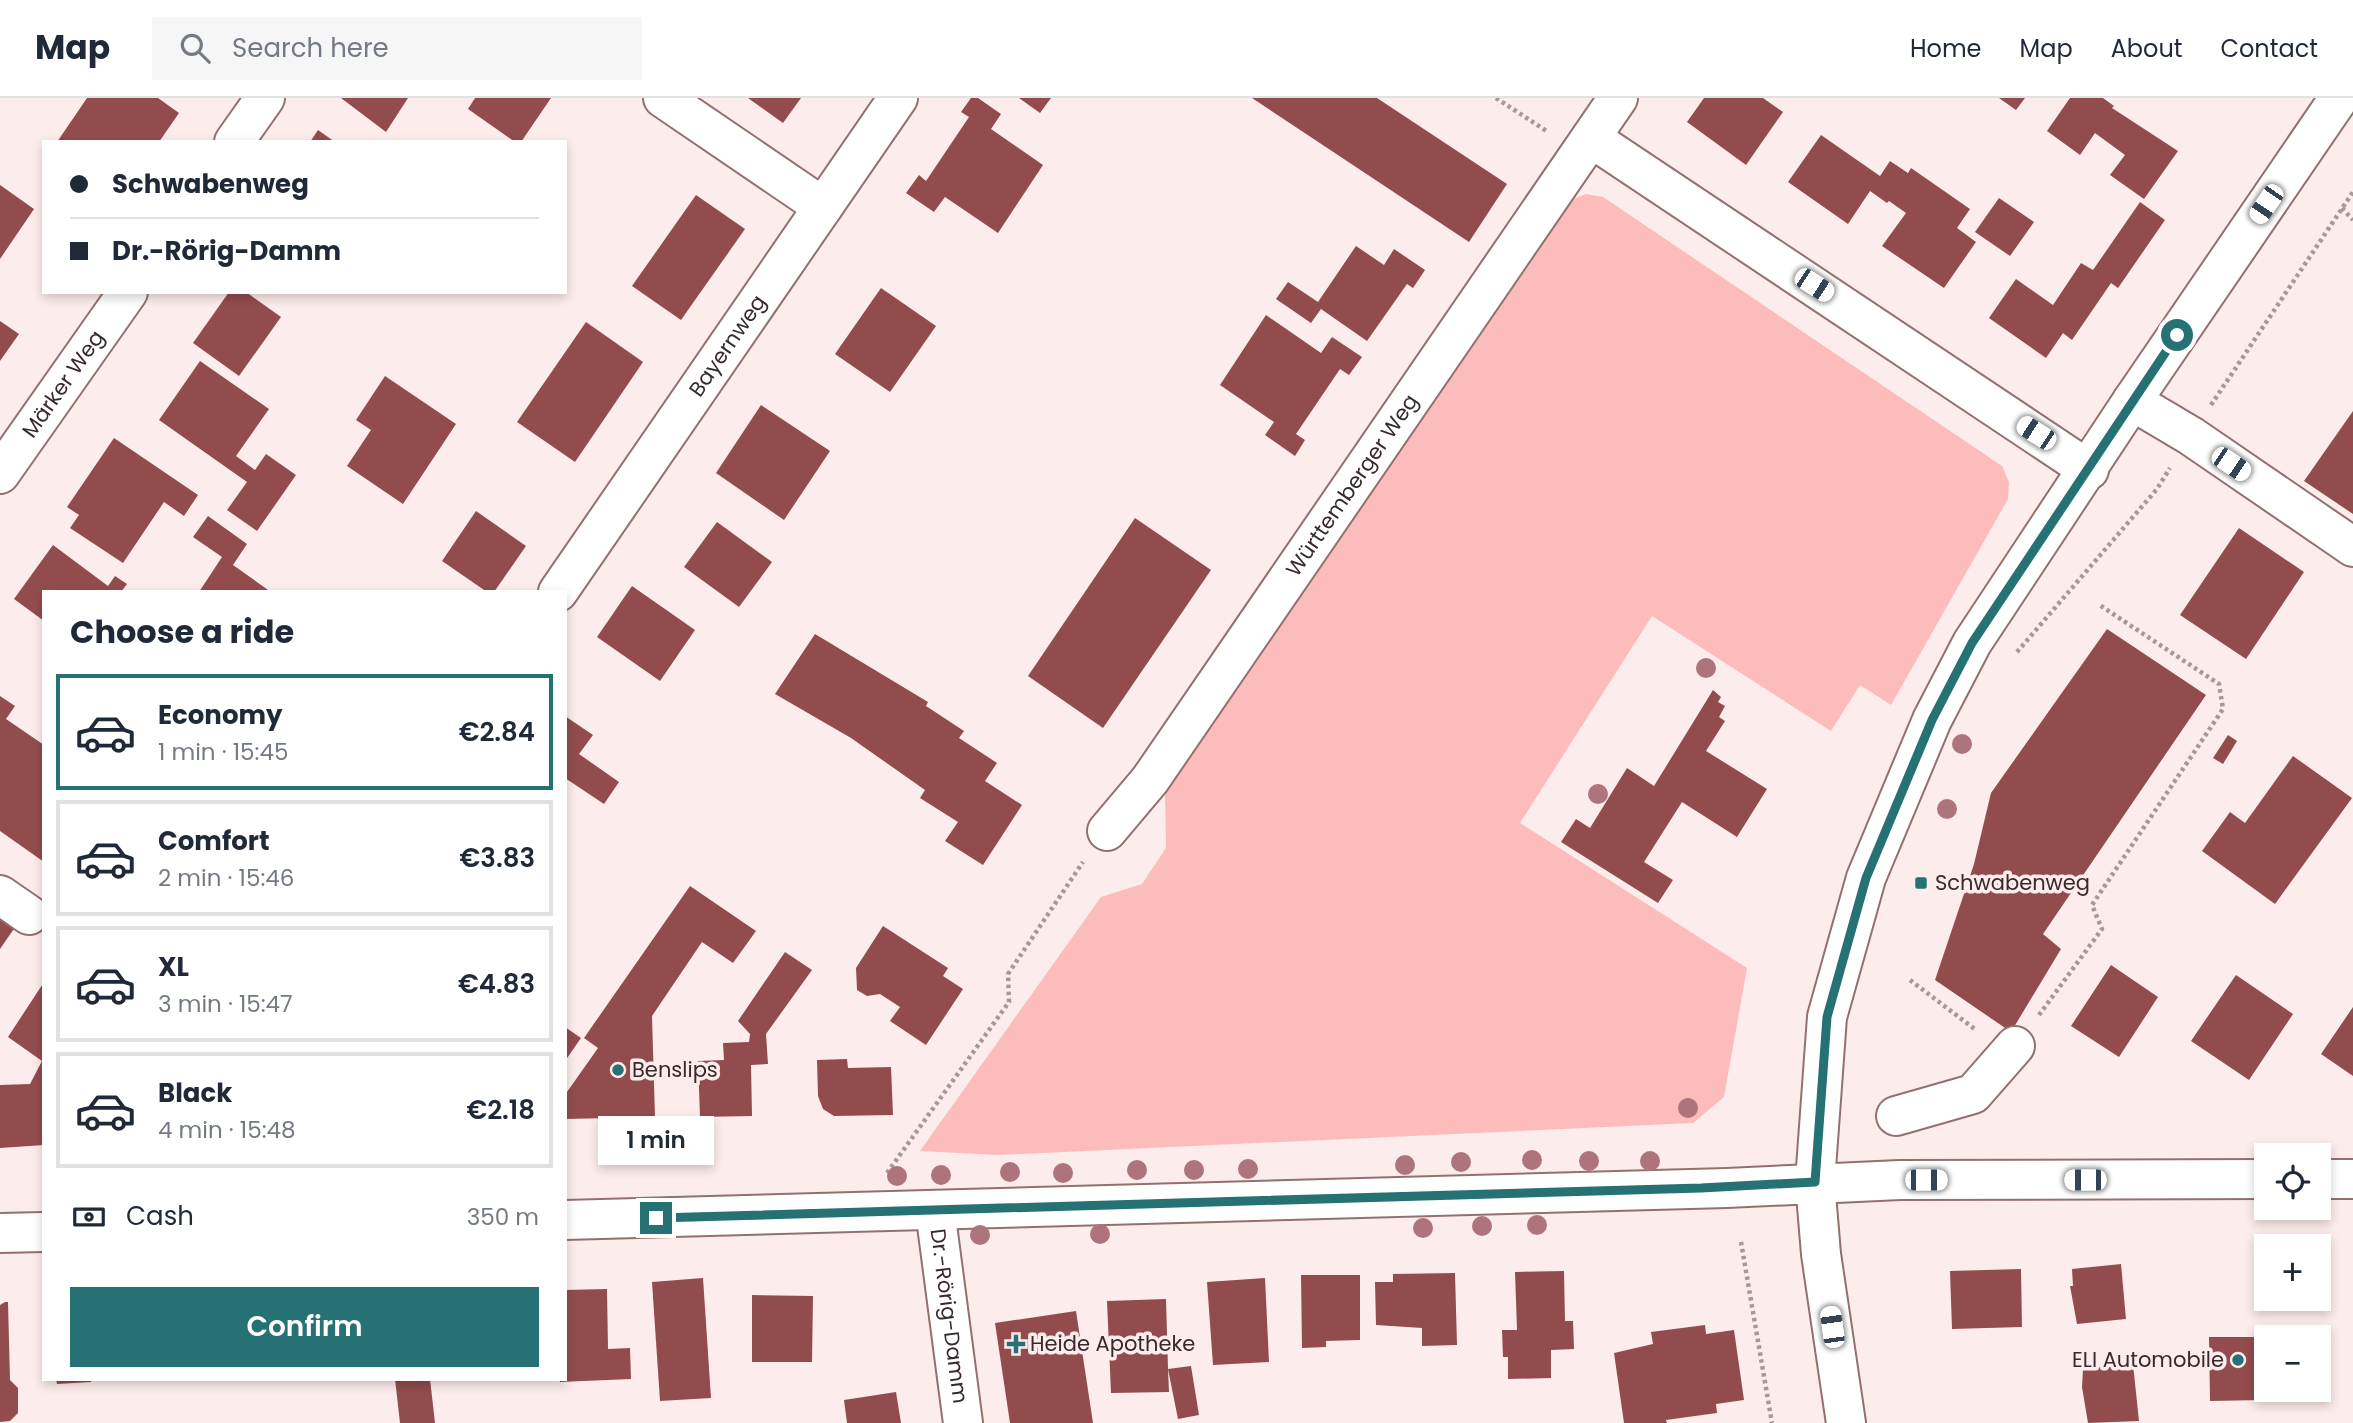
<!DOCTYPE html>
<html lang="en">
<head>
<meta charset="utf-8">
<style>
  :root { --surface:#fff; --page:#f6f6f7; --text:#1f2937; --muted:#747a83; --line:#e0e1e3; --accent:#267174 }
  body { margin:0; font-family:Poppins,sans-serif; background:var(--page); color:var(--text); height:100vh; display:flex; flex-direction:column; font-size:26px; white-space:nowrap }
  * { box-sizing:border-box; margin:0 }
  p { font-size:23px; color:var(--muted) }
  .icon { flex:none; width:38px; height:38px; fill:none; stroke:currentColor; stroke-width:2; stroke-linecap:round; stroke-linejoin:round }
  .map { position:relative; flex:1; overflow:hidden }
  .drawer { position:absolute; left:42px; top:492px; width:525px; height:791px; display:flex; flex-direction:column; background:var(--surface); border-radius:0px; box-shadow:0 4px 10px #0003 }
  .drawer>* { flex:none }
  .banner { position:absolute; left:42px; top:42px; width:525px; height:154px; border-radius:0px; box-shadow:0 4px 10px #0003; display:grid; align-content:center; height:154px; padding:0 28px; background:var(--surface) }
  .tools { position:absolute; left:2254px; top:1045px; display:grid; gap:14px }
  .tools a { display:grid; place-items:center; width:77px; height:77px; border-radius:0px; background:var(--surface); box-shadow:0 4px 10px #0003; font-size:35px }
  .end { position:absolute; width:32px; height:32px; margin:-16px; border:9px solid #267174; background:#fff; box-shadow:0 0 0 4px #fff }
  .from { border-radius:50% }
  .bubble { position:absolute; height:49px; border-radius:0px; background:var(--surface); box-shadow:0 4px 10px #0003; font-size:23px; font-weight:600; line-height:49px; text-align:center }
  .car { position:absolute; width:21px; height:42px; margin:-21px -10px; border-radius:9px; box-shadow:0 0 5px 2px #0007; background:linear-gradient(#fff 24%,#345 0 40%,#fff 0 76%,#345 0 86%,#fff 0) }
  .banner b { display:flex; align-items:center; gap:24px; height:66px; font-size:26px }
  .banner b+b { border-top:2px solid var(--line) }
  .banner i { width:18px; height:18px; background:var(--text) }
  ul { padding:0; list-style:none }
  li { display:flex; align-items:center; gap:21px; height:116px; margin:0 14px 10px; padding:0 14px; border:4px solid var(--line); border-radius:0px }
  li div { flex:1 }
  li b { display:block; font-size:26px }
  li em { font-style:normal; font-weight:600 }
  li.active { border-color:var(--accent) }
  li>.icon { width:63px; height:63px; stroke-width:1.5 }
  h2 { padding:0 28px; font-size:32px; line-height:84px }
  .pay { display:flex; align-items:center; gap:18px; height:77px; padding:0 28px; font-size:26px }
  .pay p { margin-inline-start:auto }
  .action { display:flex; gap:14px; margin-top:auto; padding:14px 28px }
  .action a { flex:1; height:80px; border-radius:0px; background:var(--accent); color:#fff; font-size:28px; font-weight:600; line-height:80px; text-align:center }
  header { display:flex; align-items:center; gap:42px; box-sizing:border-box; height:98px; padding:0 35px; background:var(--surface); border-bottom:2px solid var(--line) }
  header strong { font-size:33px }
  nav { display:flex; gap:38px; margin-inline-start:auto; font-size:24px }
  .search { width:490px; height:63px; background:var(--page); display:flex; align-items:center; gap:18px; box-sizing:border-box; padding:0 24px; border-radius:0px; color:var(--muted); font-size:26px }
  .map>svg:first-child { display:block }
  .green { fill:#fcbcbc }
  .building { fill:#934c4e }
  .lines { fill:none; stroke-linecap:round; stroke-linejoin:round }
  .minor-casing { stroke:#927070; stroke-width:42 }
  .path { stroke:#a79898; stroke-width:4.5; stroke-dasharray:3.5 3.5; stroke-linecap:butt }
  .minor { stroke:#fff; stroke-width:38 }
  .tree { fill:#ae747c }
  .route { stroke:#267174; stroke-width:9 }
  .poi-dot { fill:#267174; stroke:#fdecec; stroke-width:2.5 }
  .labels { text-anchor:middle; stroke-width:7; stroke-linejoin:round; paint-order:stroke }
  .street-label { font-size:21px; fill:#382a2a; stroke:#fdecec }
  .poi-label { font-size:21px; fill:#382a2a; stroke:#fdecec; text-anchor:start }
</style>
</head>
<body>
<header>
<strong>Map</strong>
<div class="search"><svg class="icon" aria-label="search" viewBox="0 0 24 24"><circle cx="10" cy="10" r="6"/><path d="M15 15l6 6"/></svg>Search here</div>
<nav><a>Home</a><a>Map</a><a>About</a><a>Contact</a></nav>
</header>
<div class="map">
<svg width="2353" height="1325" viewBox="0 0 2353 1325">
  <rect width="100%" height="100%" fill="#fdecec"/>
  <polygon class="green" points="1586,96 1603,99 2002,368 2009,384 2008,401 1891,607 1860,587 1831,633 1652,518 1520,725 1747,870 1724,999 1693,1025 997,1057 920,1053 1101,799 1142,786 1166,750 1165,692 1568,103"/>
  <g class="building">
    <polygon points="87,0 158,0 179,15 159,44 57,44"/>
    <polygon points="341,0 408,0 386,34"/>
    <polygon points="475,0 551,0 521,44 515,44 468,11"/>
    <polygon points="748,0 801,0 783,25"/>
    <polygon points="971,0 978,0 1001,16 991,31 1043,67 998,135 945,99 934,114 906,95 919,77 926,83 969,19 961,14"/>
    <polygon points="1019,0 1051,0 1040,15"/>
    <polygon points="1252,0 1377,0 1507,86 1469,144"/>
    <polygon points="1704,0 1763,0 1783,14 1746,67 1687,24"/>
    <polygon points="1999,0 2025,0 2016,12"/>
    <polygon points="2070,0 2103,0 2114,8 2112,10 2178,53 2144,101 2110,77 2125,57 2095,35 2080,57 2047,33"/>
    <polygon points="318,32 335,44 310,44"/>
    <polygon points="1821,37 1880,78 1890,63 1908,75 1911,70 1970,111 1957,130 1976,144 1944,190 1882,148 1906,115 1889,103 1887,105 1870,93 1848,126 1788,84"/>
    <polygon points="0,87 34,111 0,161"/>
    <polygon points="696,97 745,131 681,222 632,188"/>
    <polygon points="1999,100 2034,124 2010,158 1975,134"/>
    <polygon points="2140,104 2165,122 2118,190 2111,185 2072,242 2063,235 2046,260 1989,220 2016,181 2053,207 2081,165 2093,172"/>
    <polygon points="1356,148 1384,167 1394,151 1425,172 1413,190 1407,186 1367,243 1321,211 1311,225 1276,201 1288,184 1318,204"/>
    <polygon points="881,190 936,228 890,294 835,256"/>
    <polygon points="229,194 246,194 281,219 239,278 193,245"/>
    <polygon points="1266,217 1321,255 1332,239 1362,259 1349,277 1340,271 1296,336 1305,342 1295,358 1265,337 1274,324 1220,287"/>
    <polygon points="0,223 19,236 0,263"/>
    <polygon points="586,224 643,264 575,364 517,324"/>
    <polygon points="200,263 269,311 236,358 255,372 266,356 296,377 257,433 227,412 247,384 159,322"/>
    <polygon points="385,278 456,326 403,406 347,368 371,332 356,322"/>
    <polygon points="761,307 830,353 784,422 716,375"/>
    <polygon points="2353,313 2353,416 2304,383"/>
    <polygon points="114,340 198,397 184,418 164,404 123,465 70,430 79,417 67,409"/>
    <polygon points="476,413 526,448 494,494 487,494 442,463"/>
    <polygon points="208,418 247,446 233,467 271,494 199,494 222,459 193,439"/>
    <polygon points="1135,420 1211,472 1103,630 1028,578"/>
    <polygon points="717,424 772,464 739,509 684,469"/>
    <polygon points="2239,430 2304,474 2246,561 2180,517"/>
    <polygon points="53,447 108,488 115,478 127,486 121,494 44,494 44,523 14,501"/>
    <polygon points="632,488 695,532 660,583 597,539"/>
    <polygon points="2107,531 2206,597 2043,836 2061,851 2011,934 1935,882 1974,766 1991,695"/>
    <polygon points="815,536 928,604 926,608 964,633 959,640 997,665 985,683 1022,707 983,767 945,743 958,724 920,700 925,692 851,640 775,596"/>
    <polygon points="1713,592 1721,599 1718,604 1725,608 1719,619 1725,623 1706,653 1767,691 1737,739 1682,704 1644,764 1673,782 1658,805 1561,744 1576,721 1590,730 1627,670 1654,688"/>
    <polygon points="0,598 15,608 6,621 44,647 44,764 0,733"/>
    <polygon points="565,618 593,637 579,656 619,684 604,706 565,680"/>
    <polygon points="2228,637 2237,643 2223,666 2213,660"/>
    <polygon points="2293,658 2352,700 2275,806 2202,753 2230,714 2245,725"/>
    <polygon points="690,788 756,833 733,865 702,844 652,918 655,1019 565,1021 567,994 598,950 584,940"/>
    <polygon points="0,809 20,822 0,851"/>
    <polygon points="883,828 948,870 943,878 963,891 926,947 890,923 900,909 880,896 867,898 857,892 856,870"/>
    <polygon points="785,854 812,872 766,936 768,966 751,967 752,1018 700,1019 698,963 724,962 723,945 749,944 750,936 738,923"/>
    <polygon points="2111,867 2158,899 2119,959 2071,928"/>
    <polygon points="2236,877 2293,916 2249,982 2191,943"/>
    <polygon points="44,884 44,1047 0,1050 0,987 30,986 42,963 8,939"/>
    <polygon points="2353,909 2353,978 2321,956"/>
    <polygon points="565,929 581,940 565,963"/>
    <polygon points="847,961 848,970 891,969 893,1017 834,1018 823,1011 818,998 817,962"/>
    <polygon points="2121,1166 2126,1221 2077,1226 2070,1188 2073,1188 2072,1171"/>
    <polygon points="2021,1171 2022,1229 1952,1231 1950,1173"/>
    <polygon points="1564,1173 1565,1223 1573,1223 1574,1251 1551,1252 1551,1280 1508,1281 1508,1259 1503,1259 1502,1232 1517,1232 1515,1174"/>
    <polygon points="1455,1175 1457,1247 1422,1248 1422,1230 1376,1227 1375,1184 1393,1184 1393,1176"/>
    <polygon points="1301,1177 1360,1177 1360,1242 1326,1243 1326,1249 1302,1250"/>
    <polygon points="703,1180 711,1300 660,1303 652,1184"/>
    <polygon points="1265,1180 1269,1264 1213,1267 1207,1184"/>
    <polygon points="607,1191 608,1251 630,1250 631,1281 560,1284 560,1281 565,1281 565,1192"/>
    <polygon points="752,1197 813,1198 812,1264 752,1264"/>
    <polygon points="1166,1201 1168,1271 1191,1268 1199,1317 1178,1321 1168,1271 1169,1294 1111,1295 1107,1203"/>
    <polygon points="5,1204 8,1204 10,1282 18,1290 18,1315 10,1323 0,1324 0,1207"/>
    <polygon points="1076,1213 1093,1325 1010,1325 995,1225"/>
    <polygon points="1705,1227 1706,1236 1734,1232 1744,1302 1716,1306 1717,1315 1666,1322 1667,1325 1624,1325 1614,1255 1653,1246 1651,1234"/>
    <polygon points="2209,1239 2266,1239 2263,1302 2210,1303"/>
    <polygon points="2133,1266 2139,1323 2088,1325 2082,1289 2083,1271"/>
    <polygon points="56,1281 91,1281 91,1284 57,1286"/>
    <polygon points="395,1281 430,1281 435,1325 400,1325"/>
    <polygon points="896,1294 901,1325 847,1325 844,1302"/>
  </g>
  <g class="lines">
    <g class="minor-casing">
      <g id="minor">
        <polyline points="663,0 823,109"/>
        <polyline points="1591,40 2089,372"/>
        <polyline points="234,44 265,0"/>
        <polyline points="2132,303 2191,338 2353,449"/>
        <path id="s1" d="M 0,376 L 128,194"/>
        <path id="s2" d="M 558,494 L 898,0"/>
        <path id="s3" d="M 1107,733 L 1150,682 L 1618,0"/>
        <polyline points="0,797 29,817"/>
        <polyline points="1896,1018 1973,996 2015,948"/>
        <polyline points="2319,1081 2353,1081"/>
        <path id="s4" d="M 935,1112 L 963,1325"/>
        <polyline points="565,1122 1727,1090 1900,1082 2266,1081"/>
        <polyline points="0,1135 44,1134"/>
        <polyline points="1846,1325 1821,1156 1815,1084 1827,919 1866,780 1932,622 1972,545 2132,303 2339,0"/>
      </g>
    </g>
    <g class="path">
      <polyline points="1496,0 1548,34"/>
      <polyline points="2342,110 2353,122"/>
      <polyline points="2211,307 2353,94"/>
      <polyline points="2017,554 2157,391 2170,370"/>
      <polyline points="1910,882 1976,932"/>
      <polyline points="2039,917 2102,831 2092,807 2223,611 2219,586 2098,506"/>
      <polyline points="887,1075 1009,904 1008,876 1083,764"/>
      <polyline points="1741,1144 1772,1325"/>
    </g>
    <use href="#minor" class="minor"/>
  </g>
  <g class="tree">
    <circle cx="1706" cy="570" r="10"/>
    <circle cx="1962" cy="646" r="10"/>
    <circle cx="1598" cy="696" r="10"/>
    <circle cx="1947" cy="711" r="10"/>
    <circle cx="1688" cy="1010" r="10"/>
    <circle cx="1532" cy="1062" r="10"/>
    <circle cx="1589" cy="1063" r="10"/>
    <circle cx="1650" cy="1063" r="10"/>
    <circle cx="1461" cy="1064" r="10"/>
    <circle cx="1405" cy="1067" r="10"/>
    <circle cx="1248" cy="1071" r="10"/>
    <circle cx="1137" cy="1072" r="10"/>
    <circle cx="1194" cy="1072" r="10"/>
    <circle cx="1010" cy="1074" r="10"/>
    <circle cx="1063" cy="1075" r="10"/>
    <circle cx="941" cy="1077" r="10"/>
    <circle cx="897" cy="1078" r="10"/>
    <circle cx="1537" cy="1127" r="10"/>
    <circle cx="1482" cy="1128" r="10"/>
    <circle cx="1423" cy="1130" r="10"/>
    <circle cx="1100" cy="1136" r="10"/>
    <circle cx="980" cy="1137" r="10"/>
  </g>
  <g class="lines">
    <polyline class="route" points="656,1120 1701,1090 1815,1084 1827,919 1866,780 1932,622 1972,545 2177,237"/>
  </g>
  <g class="poi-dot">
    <rect x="1914" y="778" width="14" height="14" rx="3.5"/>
    <circle cx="618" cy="972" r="7"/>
    <path d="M1012.5 1235.5h7v7h7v7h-7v7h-7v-7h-7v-7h7z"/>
    <circle cx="2238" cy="1262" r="7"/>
  </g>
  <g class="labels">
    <g class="street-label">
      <text dy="7" stroke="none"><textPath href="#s2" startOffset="299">Bayernweg</textPath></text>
      <text dy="7" stroke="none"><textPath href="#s1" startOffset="110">Märker Weg</textPath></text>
      <text dy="7" stroke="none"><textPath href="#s3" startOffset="424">Württemberger Weg</textPath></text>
      <text dy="7" stroke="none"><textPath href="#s4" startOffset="107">Dr.-Rörig-Damm</textPath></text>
    </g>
    <g class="poi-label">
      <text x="1935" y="792">Schwabenweg</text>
      <text x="632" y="979">Benslips</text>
      <text x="1030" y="1253">Heide Apotheke</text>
      <text x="2224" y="1269" text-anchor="end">ELI Automobile</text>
    </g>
  </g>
</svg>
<div class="tools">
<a><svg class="icon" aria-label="locate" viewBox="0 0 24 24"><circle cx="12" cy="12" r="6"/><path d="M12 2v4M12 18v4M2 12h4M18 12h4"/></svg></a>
<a>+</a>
<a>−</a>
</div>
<i class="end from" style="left:2177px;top:237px"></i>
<i class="end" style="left:656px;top:1120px"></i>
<div class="bubble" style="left:598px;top:1018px;width:116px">1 min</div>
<i class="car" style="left:2266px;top:106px;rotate:214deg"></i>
<i class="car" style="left:1814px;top:187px;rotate:123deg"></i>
<i class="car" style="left:2036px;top:335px;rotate:303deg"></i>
<i class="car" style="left:2231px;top:366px;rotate:124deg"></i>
<i class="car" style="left:1926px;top:1082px;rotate:90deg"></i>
<i class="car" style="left:2085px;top:1082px;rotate:270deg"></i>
<i class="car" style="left:1832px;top:1229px;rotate:352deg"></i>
<div class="banner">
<b><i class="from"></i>Schwabenweg</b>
<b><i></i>Dr.-Rörig-Damm</b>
</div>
<section class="drawer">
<h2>Choose a ride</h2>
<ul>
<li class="active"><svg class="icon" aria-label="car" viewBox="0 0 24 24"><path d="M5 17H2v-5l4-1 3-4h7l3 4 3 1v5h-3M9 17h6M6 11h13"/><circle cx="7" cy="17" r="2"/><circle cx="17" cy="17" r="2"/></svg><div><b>Economy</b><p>1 min · 15:45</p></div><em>€2.84</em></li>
<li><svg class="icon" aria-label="car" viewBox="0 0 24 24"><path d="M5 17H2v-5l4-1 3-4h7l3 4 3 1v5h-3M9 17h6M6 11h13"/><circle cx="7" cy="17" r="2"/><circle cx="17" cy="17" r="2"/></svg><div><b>Comfort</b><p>2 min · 15:46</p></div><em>€3.83</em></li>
<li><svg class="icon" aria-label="car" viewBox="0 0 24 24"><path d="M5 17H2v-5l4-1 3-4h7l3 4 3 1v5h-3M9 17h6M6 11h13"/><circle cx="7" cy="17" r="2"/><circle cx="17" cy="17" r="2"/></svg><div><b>XL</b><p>3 min · 15:47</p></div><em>€4.83</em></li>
<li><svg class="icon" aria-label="car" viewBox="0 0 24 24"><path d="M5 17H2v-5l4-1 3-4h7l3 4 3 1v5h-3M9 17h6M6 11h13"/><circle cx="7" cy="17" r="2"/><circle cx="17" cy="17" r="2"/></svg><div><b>Black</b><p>4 min · 15:48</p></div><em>€2.18</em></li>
</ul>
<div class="pay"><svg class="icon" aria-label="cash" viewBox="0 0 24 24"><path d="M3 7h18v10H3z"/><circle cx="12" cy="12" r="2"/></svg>Cash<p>350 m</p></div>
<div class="action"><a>Confirm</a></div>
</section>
</div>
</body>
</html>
